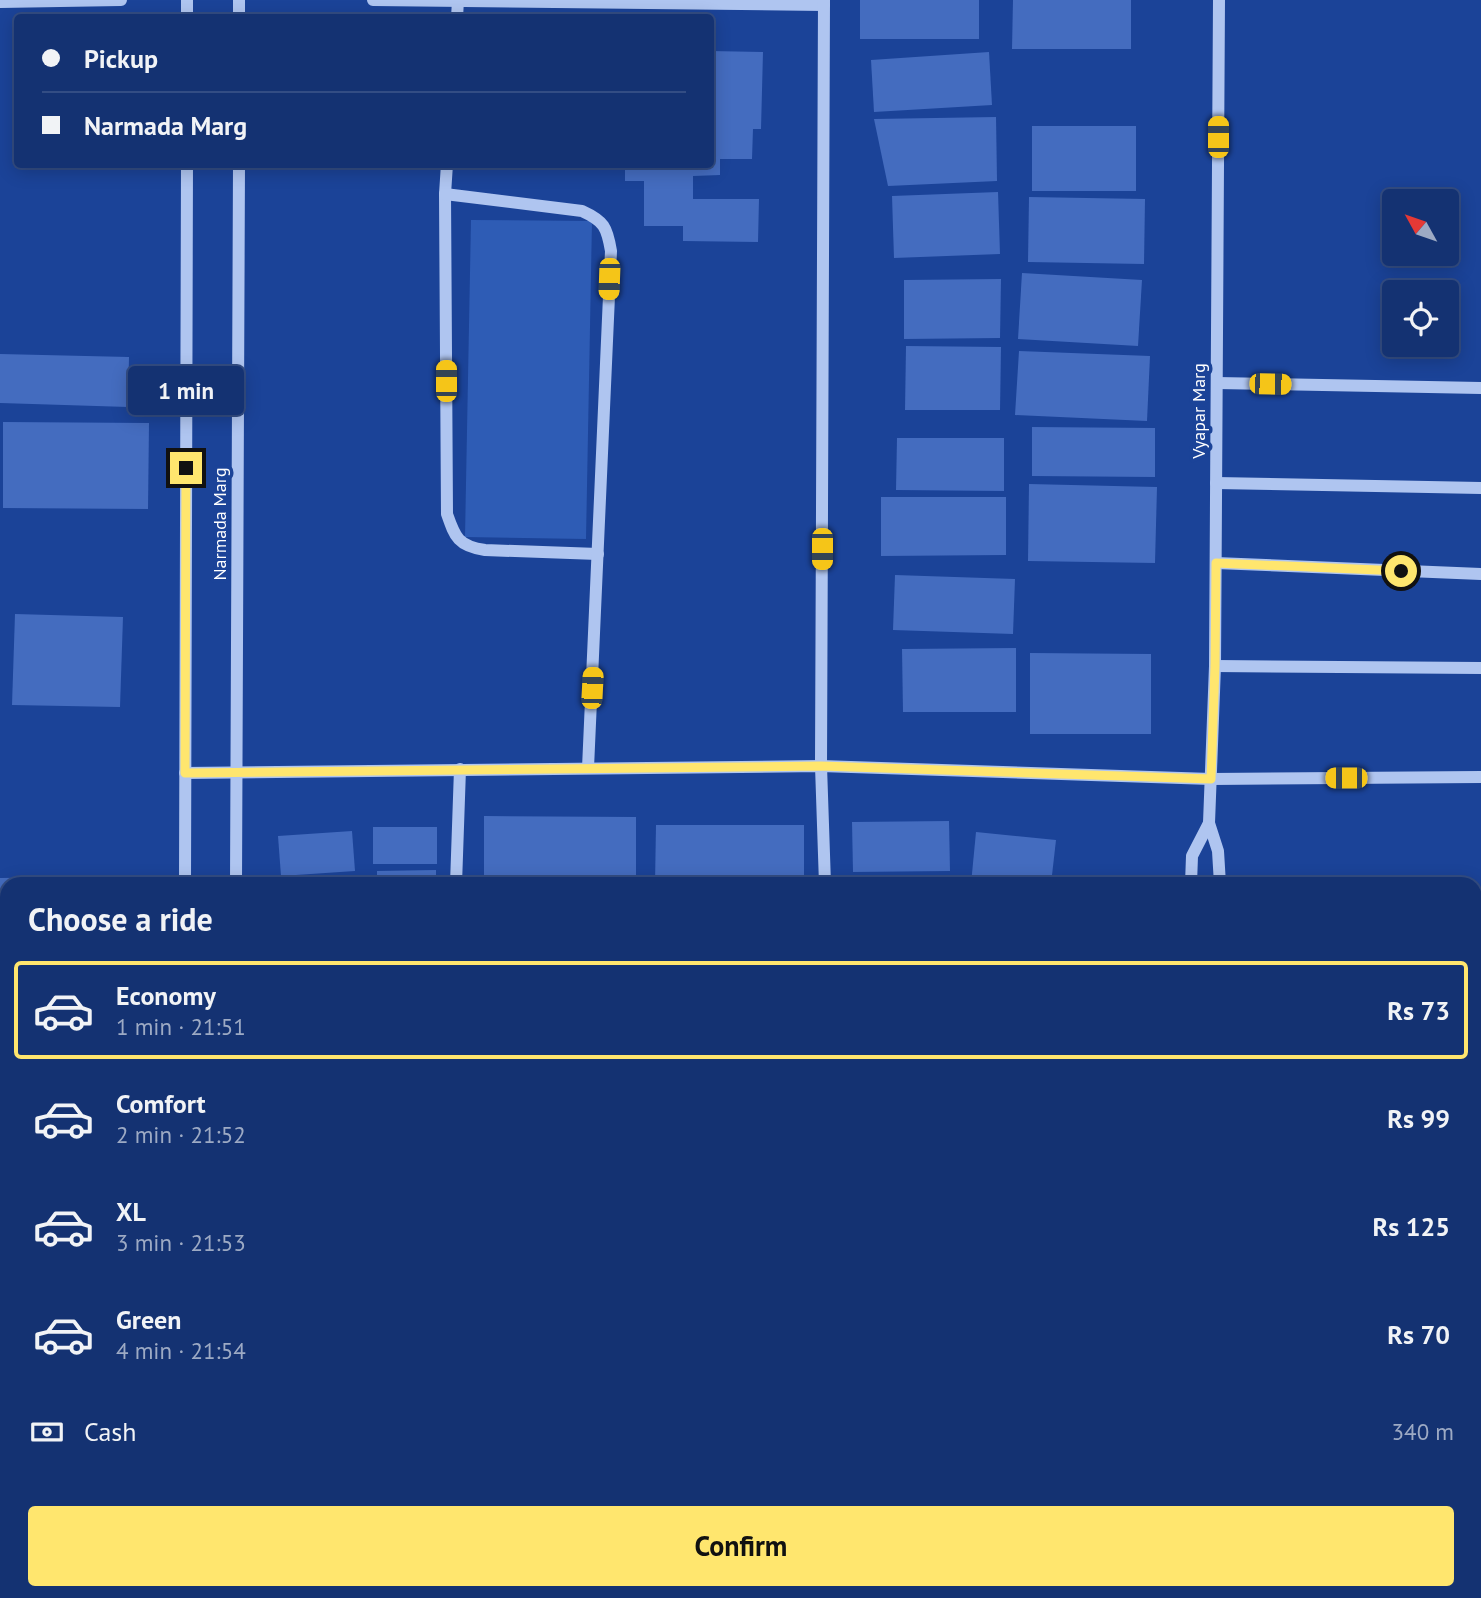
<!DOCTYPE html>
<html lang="en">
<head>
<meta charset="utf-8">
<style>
  :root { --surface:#143272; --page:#213e7a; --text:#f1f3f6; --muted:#9daac4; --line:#334d84; --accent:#ffe66e }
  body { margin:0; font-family:"PT Sans",sans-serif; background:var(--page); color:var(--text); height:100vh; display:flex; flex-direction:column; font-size:26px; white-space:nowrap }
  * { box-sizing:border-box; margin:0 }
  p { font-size:23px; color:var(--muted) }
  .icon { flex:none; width:38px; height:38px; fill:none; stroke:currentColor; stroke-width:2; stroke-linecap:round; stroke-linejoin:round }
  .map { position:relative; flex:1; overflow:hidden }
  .drawer { position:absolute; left:0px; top:877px; width:1482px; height:723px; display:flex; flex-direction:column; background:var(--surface); border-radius:21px 21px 0 0; box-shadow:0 4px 18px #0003,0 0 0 2px var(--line) }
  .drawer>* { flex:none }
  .hud { position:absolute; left:14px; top:14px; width:700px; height:154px; border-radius:7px; box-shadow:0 4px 18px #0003,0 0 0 2px var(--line); display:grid; align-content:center; height:154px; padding:0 28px; background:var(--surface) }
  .needle { width:46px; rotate:310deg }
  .controls { position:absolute; left:1382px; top:189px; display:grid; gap:14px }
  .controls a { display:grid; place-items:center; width:77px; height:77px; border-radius:7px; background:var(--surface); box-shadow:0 4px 18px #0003,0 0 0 2px var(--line); font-size:35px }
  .end { position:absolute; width:32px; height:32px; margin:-16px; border:9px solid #ffe66e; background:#111; box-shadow:0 0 0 4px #111 }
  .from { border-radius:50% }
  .bubble { position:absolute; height:49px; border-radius:7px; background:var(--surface); box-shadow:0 4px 18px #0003,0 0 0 2px var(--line); font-size:23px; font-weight:800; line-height:49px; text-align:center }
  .car { position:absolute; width:21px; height:42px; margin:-21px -10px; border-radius:9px; box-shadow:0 0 5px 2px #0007; background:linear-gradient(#f5c518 24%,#345 0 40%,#f5c518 0 76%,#345 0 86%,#f5c518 0) }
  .hud b { display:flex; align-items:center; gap:24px; height:66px; font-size:26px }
  .hud b+b { border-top:2px solid var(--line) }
  .hud i { width:18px; height:18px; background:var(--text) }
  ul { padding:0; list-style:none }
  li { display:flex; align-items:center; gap:21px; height:98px; margin:0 14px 10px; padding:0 14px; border:4px solid transparent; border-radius:7px }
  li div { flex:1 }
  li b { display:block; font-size:26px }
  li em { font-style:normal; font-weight:800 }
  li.active { border-color:var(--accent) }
  li>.icon { width:63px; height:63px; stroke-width:1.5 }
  h2 { padding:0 28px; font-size:32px; line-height:84px }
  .pay { display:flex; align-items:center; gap:18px; height:77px; padding:0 28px; font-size:26px }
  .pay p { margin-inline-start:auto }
  .primary-button { display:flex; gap:14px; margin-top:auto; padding:14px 28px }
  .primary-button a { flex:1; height:80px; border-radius:7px; background:var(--accent); color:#111; font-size:28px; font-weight:800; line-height:80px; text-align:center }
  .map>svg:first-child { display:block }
  .green { fill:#2e5cb5 }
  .building { fill:#446cbf }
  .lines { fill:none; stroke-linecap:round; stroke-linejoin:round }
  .minor { stroke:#afc5f0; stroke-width:12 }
  .major { stroke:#f8faff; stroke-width:18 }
  .route { stroke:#ffe66e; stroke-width:9 }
  .labels { text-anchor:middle; stroke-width:7; stroke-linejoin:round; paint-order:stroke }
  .street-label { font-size:18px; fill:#fff; stroke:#1b4398 }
</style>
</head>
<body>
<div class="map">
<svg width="1481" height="1598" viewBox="0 0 1481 1598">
  <rect width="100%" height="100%" fill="#1b4398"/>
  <polygon class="green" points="471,220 592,221 586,539 465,537"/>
  <g class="building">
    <rect x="860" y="0" width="119" height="39"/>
    <polygon points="1013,0 1131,0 1131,49 1012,49"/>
    <polygon points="710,51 763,52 761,129 753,129 752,159 720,159 720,175 693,176 693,199 759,199 758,242 683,241 683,226 644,226 644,181 625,181 625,164 710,164"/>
    <polygon points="989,52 992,105 874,112 871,60"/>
    <polygon points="996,117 997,181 888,186 874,119"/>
    <rect x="1032" y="126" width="104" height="65"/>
    <polygon points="998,192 1000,254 894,258 892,196"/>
    <polygon points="1029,197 1145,199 1144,264 1028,262"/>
    <polygon points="1022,273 1142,280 1138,346 1018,339"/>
    <polygon points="1001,279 1000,338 904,339 904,280"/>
    <polygon points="906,346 1001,347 1000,410 905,410"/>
    <polygon points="1019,351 1150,356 1147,421 1015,415"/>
    <polygon points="0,354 129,357 128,407 0,403"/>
    <polygon points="3,422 149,423 148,509 3,508"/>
    <polygon points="1032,427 1155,428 1155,477 1032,476"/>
    <polygon points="897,438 1004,438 1004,491 896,490"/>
    <polygon points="1029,484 1157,487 1155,563 1028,561"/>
    <polygon points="881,497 1006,497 1006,555 881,556"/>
    <polygon points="895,575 1015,579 1013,634 893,630"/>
    <polygon points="15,614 123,617 120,707 12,705"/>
    <polygon points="1016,648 1016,712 903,712 902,649"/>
    <polygon points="1030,653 1151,654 1151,734 1030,734"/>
    <polygon points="484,816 636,817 636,884 484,884"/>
    <polygon points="949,821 950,871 853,872 852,822"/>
    <polygon points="656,825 804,825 804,884 655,884"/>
    <rect x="373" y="827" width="64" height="37"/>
    <polygon points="352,831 355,871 281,876 278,836"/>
    <polygon points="976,832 1056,840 1051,884 971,884"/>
    <polygon points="436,870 436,884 377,884 377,871"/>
    <polygon points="950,875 950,884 857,884 857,877"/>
    <polygon points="68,877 68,884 7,884 7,987 0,987 0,878"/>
    <polygon points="352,878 353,884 292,884 292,882"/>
    <polygon points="65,1592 188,1592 214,1593 214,1598 65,1598"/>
    <rect x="270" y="1592" width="151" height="6"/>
    <rect x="571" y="1592" width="103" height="6"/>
    <polygon points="708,1592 888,1592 887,1598 708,1598"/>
    <rect x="1288" y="1592" width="193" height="6"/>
  </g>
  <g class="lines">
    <g class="minor">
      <polyline points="373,0 824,5"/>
      <polyline points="824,0 821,766 825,884"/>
      <polyline points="1219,0 1215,666 1209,823 1218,851 1220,884"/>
      <polyline points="0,2 121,0"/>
      <polyline points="187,18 187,0"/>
      <polyline points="239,18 239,0"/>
      <polyline points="457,18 458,0"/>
      <path d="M 447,164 L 445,194 L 447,514 C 455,537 458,546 485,550 L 598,554"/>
      <path d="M 445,194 L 582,211 C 604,221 607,227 611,251 L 588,768"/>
      <polyline points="1217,383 1481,388"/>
      <polyline points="1216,483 1481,488"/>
      <polyline points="1216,563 1481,574"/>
      <polyline points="1215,666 1481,668"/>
      <polyline points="185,773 821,766 1211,779 1481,777"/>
      <polyline points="185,884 187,164"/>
      <polyline points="236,884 239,164"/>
      <polyline points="456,884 460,769"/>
      <polyline points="1191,884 1192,856 1209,823"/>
      <polyline points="1475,919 1481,919"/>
      <polyline points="1175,1592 1176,1598"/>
      <polyline points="1232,1598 1235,1592"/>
    </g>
    <g class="major">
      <polyline points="0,1367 7,1367"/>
      <polyline points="1475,1367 1481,1367"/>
      <polyline points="0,1406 7,1406"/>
      <polyline points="1475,1414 1481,1414"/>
    </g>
  </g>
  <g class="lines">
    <polyline class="route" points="186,468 185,773 821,766 1211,779 1215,666 1216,563 1401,571"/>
  </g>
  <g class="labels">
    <g class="street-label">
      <text transform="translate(1199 411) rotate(-90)" y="6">Vyapar Marg</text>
      <text transform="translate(220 524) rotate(-90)" y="6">Narmada Marg</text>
    </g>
  </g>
</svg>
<div class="controls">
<a><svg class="needle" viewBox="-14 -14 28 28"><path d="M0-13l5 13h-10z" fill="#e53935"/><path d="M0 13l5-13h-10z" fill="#9daac4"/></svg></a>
<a><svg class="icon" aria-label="locate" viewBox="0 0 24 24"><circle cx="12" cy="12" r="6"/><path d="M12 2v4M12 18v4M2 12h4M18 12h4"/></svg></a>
</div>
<i class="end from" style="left:1401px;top:571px"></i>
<i class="end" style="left:186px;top:468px"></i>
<div class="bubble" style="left:128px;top:366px;width:116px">1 min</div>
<i class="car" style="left:1218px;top:137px;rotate:0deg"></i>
<i class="car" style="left:609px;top:279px;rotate:182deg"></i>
<i class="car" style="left:446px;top:381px;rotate:0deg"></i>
<i class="car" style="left:1270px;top:384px;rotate:91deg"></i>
<i class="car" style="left:822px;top:549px;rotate:180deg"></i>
<i class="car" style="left:592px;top:688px;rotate:3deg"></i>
<i class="car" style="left:1346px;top:778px;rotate:270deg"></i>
<div class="hud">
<b><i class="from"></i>Pickup</b>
<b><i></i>Narmada Marg</b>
</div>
<section class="drawer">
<h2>Choose a ride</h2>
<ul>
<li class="active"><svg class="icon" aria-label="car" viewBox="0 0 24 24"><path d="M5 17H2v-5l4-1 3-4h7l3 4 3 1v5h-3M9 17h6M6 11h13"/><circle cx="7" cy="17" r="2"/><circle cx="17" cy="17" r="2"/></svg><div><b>Economy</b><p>1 min · 21:51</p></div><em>Rs 73</em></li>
<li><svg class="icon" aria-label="car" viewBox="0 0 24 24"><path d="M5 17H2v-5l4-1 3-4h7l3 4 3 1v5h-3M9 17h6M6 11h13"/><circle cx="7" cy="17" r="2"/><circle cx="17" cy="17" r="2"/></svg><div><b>Comfort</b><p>2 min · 21:52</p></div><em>Rs 99</em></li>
<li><svg class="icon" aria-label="car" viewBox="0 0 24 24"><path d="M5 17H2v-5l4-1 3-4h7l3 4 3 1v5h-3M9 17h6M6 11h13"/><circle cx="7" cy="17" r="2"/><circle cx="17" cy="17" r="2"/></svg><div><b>XL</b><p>3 min · 21:53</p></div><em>Rs 125</em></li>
<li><svg class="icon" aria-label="car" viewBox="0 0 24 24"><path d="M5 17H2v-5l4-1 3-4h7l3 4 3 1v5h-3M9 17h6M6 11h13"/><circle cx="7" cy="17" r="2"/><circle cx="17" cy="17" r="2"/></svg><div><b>Green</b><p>4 min · 21:54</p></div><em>Rs 70</em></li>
</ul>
<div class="pay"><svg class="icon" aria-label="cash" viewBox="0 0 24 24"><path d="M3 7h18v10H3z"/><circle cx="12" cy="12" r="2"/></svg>Cash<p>340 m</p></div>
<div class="primary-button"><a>Confirm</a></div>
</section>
</div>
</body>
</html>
